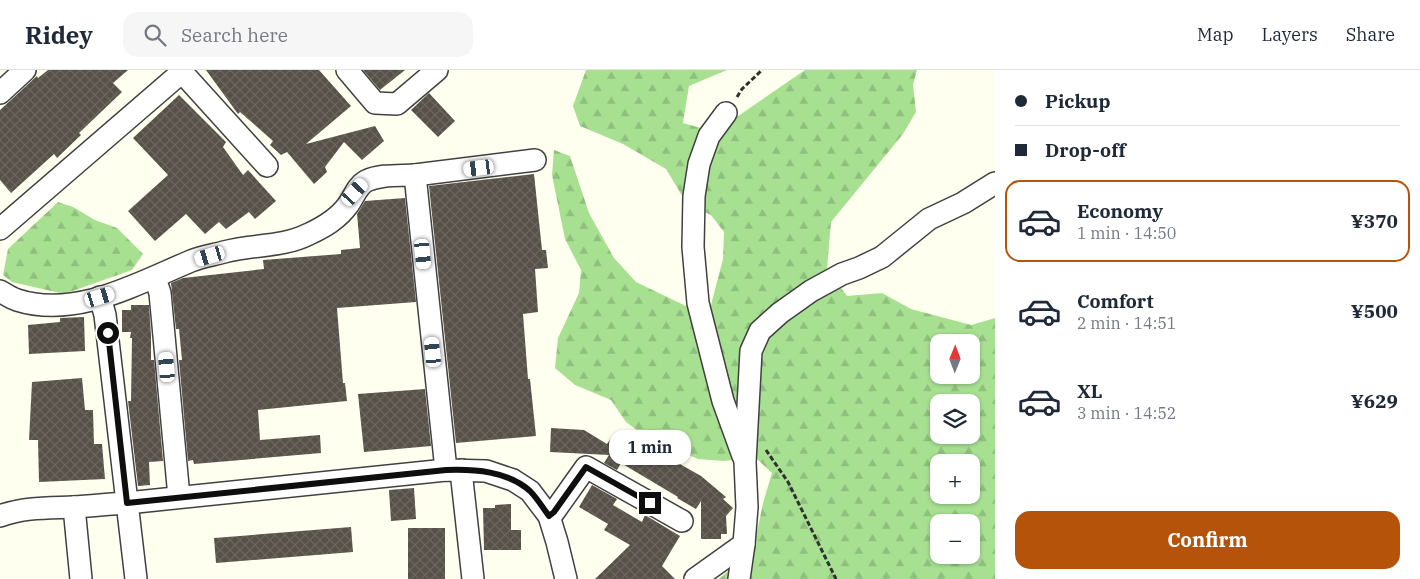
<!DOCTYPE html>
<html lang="en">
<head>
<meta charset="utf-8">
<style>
  :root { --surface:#fff; --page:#f6f6f7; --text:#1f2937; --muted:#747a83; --line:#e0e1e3; --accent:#b45309 }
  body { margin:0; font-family:"IBM Plex Serif",serif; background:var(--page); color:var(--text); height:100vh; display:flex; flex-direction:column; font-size:19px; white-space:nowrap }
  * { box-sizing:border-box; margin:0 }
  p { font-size:16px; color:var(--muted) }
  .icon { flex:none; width:28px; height:28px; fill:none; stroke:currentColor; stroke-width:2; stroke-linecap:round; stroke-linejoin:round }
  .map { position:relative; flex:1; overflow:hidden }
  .drawer { display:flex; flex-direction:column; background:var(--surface); width:425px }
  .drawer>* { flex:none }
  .hud { display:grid; align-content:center; height:110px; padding:0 20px; background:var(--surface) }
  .needle { width:32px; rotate:1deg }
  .buttons { position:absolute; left:930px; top:264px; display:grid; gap:10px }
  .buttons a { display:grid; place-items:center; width:50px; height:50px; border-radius:10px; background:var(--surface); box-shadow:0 1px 4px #0004; font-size:25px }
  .end { position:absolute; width:22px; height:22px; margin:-11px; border:6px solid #0e0e0e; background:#fff; box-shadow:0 0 0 2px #fff }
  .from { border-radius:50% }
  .bubble { position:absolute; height:35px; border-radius:15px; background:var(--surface); box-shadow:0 1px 4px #0004; font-size:16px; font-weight:700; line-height:35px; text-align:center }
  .car { position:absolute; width:15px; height:30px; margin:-15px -8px; border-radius:6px; box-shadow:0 0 4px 1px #0007; background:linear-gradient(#fff 24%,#345 0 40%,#fff 0 76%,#345 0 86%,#fff 0) }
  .hud b { display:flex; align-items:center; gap:18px; height:48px; font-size:19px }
  .hud b+b { border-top:1px solid var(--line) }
  .hud i { width:12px; height:12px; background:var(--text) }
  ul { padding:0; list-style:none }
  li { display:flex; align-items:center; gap:15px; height:82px; margin:0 10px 8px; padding:0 10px; border:2px solid transparent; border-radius:15px }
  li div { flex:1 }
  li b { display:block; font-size:19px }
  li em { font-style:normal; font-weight:700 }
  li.selected { border-color:var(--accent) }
  li>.icon { width:45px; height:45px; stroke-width:1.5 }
  .primary-button { display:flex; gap:10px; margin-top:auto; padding:10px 20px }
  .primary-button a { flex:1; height:58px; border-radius:15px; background:var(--accent); color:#fff; font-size:20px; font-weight:700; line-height:58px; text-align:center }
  header { display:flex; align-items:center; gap:30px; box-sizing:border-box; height:70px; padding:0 25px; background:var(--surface); border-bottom:1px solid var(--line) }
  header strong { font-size:24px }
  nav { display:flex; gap:28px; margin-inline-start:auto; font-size:18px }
  .search { width:350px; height:45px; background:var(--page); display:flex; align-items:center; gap:12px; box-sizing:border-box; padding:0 18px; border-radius:15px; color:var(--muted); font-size:19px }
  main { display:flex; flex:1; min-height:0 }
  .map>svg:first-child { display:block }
  .forest { fill:url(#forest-firs); fill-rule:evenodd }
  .building { fill:url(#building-cross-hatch) }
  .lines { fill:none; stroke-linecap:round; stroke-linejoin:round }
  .minor-casing { stroke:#414141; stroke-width:24 }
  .path { stroke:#303030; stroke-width:3; stroke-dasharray:5 2.5; stroke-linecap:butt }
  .minor { stroke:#fff; stroke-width:21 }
  .route { stroke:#0e0e0e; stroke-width:6 }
</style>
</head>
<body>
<header>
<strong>Ridey</strong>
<div class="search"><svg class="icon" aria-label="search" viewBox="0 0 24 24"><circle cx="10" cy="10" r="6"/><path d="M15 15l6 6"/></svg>Search here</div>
<nav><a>Map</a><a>Layers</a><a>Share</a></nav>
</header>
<main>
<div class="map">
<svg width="995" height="509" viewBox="0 0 995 509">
  <defs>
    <pattern id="forest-firs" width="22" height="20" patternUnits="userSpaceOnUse" patternTransform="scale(1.25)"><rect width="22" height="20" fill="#a8e092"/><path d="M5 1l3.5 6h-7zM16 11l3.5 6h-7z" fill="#8fbf7d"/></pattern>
    <pattern id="building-cross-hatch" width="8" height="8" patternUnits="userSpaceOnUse" patternTransform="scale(1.25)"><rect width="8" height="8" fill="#585149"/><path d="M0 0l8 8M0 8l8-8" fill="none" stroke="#6b655f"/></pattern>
  </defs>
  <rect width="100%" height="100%" fill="#ffffef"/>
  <g class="forest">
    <path d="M 586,0 L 727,0 L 689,16 L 683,53 L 715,62 L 805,0 L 917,0 L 913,15 L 916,42 L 903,64 L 831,152 L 827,199 L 847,226 L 882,223 L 911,239 L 971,255 L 995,248 L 995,509 L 719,509 L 734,496 L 755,472 L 763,433 L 772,403 L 756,388 L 723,391 L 698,389 L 646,367 L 626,352 L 611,330 L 575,315 L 555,298 L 558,268 L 579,223 L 581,200 L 565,169 L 552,105 L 554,80 L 570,86 L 589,143 L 614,188 L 636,212 L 688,237 L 711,235 L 723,189 L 724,162 L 711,145 L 687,134 L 666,99 L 623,74 L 580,56 L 573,36 ZM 939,272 L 971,272 L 971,305 L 939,305 ZM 939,332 L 971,332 L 971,365 L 939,365 ZM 939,392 L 971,392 L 971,425 L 939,425 ZM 939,452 L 971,452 L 971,485 L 939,485 Z"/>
    <polygon points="58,132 73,137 95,150 117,158 143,184 132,200 64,224 12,212 3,205 8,179"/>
  </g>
  <g class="building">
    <polygon points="48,0 128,0 113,13 122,22 79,63 81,65 57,88 54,84 11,123 0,110 0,40 37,6 38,8"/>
    <polygon points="206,0 319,0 351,36 306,74 375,56 384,71 362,90 344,72 325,97 327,102 314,114 287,82 281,85 270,75 273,71 240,42 238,44"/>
    <polygon points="363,0 405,0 380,20"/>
    <polygon points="429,23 455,51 438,67 411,40"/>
    <polygon points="179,25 226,72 223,77 243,105 248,100 276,131 255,149 249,142 226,159 219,152 205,164 186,144 155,171 128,141 168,105 133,68"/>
    <polygon points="534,104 542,180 546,180 548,198 535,199 538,242 523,244 528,309 530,309 536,366 456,373 429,116"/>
    <polygon points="405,128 416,232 337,238 343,313 345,313 347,331 258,340 260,370 320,365 321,383 194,394 193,390 188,391 179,290 182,290 179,259 176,259 171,213 183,208 264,199 263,190 341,184 341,180 360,178 357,144 365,131"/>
    <polygon points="131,235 149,235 151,265 151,290 154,290 163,391 149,392 150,415 138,416 128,331 131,331 132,268 130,268 131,262 122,262 122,240 131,240"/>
    <polygon points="84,247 85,281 29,284 28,255 60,252 60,248"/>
    <polygon points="82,308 85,340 93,340 94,374 102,374 105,409 39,412 38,370 29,370 32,312"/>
    <polygon points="425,319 431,376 364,382 358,324"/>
    <polygon points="551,358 584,360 607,374 611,368 636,384 643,373 701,406 726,427 723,429 733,438 726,446 727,464 721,464 721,469 701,469 701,431 696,439 677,428 678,427 621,393 617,400 604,393 609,385 550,382"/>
    <polygon points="592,415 617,429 613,435 642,452 645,445 680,466 662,496 675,509 595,509 630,475 604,460 608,454 579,437"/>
    <polygon points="414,418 416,449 391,451 389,420"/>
    <polygon points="511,434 511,460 521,460 521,480 484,480 483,438 495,438 495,435"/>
    <polygon points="351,457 353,482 216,493 214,468"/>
    <rect x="408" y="458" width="37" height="51"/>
  </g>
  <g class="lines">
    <g class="minor-casing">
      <g id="minor">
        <polyline points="180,0 267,96"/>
        <polyline points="347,0 375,33 397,34 437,0"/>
        <polyline points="0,23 25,0"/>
        <polyline points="726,43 709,66 699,94 694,126 693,177 698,233 723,331 743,386"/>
        <polyline points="415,105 535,90"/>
        <polyline points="0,159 182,2"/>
        <polyline points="155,208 160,223 179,427"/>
        <path d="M 0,221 C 5,224 11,228 17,230 C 76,249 138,213 191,191 C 201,187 213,185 224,182 C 252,174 281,178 309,164 C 324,157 338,149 348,135 C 354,127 357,116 366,111 C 381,104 399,106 415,105 L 446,400"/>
        <polyline points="100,227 105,245 136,509"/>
        <polyline points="462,400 462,410 473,509"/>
        <polyline points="74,437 81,509"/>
        <path d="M 0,446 C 24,437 48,438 73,437 C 91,436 109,434 127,433 L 446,400 L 486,401 L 513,410 L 530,421 L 549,446 L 557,472 L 566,509"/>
        <polyline points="549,446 554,442 586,397 682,451"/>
        <polyline points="695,509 744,474"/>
        <polyline points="739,509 744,474 747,437 745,392 751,281 760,261 780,243 811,221 842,204 859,198 882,187 929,149 963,133 995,113"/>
      </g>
    </g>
    <g class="path">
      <polyline points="737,27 742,19 762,0"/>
      <polyline points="766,380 788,412 836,509"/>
    </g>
    <use href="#minor" class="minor"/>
  </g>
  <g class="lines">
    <path class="route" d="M 108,263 L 127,433 L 446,400 C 474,399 508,401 530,421 C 537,428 543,438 549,446 L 554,442 L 586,397 L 650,433"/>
  </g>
</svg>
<div class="buttons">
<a><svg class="needle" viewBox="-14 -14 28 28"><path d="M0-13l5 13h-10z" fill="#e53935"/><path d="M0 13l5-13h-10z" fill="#747a83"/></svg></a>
<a><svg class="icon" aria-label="layers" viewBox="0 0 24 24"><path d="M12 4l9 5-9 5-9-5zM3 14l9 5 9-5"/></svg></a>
<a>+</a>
<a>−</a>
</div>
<i class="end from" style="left:108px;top:263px"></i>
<i class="end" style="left:650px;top:433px"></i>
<div class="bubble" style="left:609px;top:360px;width:82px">1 min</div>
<i class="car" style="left:479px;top:98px;rotate:263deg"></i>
<i class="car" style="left:355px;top:122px;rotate:42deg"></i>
<i class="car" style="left:423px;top:184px;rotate:174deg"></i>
<i class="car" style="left:210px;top:186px;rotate:254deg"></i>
<i class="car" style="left:100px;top:227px;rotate:73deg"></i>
<i class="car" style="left:433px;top:282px;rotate:354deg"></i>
<i class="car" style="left:167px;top:297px;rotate:355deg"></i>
</div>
<section class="drawer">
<div class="hud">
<b><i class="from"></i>Pickup</b>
<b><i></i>Drop-off</b>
</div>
<ul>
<li class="selected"><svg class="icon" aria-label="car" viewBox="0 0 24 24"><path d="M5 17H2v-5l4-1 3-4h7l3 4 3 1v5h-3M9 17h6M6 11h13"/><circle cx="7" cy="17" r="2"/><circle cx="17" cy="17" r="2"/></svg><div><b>Economy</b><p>1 min · 14:50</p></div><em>¥370</em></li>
<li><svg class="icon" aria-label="car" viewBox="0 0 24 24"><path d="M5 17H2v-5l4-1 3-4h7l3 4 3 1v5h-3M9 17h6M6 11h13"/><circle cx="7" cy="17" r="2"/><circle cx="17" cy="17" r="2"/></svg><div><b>Comfort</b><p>2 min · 14:51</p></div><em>¥500</em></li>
<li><svg class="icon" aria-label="car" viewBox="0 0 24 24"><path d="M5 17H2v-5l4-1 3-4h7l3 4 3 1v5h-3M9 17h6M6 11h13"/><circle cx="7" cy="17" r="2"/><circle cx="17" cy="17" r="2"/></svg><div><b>XL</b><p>3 min · 14:52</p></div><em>¥629</em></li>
</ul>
<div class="primary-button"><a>Confirm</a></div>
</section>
</main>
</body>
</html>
